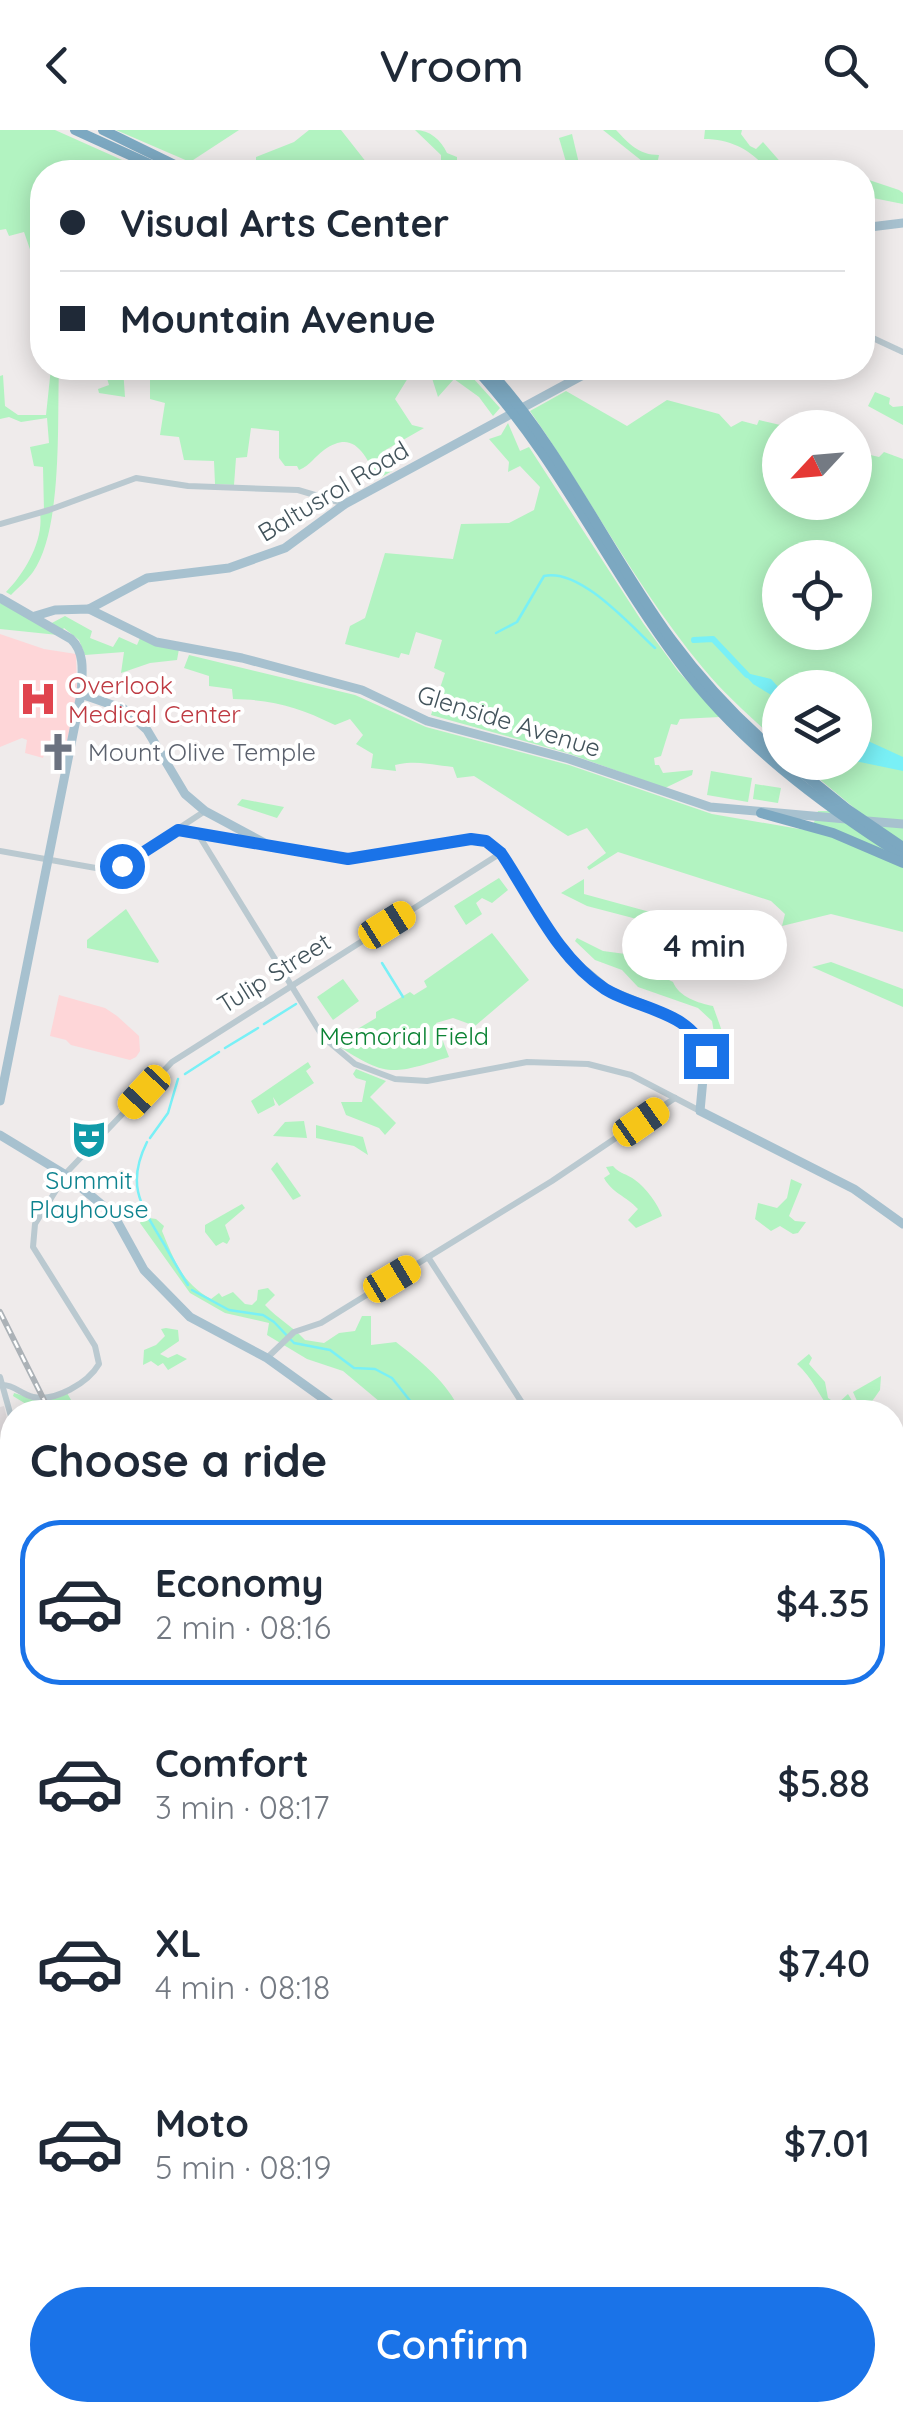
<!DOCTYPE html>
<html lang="en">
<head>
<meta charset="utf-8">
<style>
  :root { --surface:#fff; --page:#f6f6f7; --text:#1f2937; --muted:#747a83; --line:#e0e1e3; --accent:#1a73e8 }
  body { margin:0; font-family:Quicksand,sans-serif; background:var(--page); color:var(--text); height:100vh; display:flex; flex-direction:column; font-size:38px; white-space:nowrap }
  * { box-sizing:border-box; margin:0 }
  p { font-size:32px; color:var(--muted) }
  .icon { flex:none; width:55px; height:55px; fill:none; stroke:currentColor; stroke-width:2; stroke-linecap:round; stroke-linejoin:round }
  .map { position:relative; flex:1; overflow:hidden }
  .drawer { position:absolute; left:0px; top:1270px; width:905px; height:1022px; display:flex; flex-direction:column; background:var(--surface); border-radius:40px 40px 0 0; box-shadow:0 5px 25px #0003 }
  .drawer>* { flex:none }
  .guide { position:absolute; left:30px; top:30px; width:845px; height:220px; border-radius:40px; box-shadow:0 5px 25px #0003; display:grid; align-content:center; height:220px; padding:0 30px; background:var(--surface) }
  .needle { width:65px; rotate:244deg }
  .buttons { position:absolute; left:762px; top:280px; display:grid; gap:20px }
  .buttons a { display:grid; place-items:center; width:110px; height:110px; border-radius:50%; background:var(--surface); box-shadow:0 5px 25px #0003; font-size:50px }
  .end { position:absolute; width:45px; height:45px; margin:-22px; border:12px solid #1a73e8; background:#fff; box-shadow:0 0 0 5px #fff }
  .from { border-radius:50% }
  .bubble { position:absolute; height:70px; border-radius:35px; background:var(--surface); box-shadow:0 5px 25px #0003; font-size:32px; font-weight:600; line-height:70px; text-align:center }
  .car { position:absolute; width:30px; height:60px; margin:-30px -15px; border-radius:12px; box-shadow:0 0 8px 2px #0007; background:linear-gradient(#f5c518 24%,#345 0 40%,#f5c518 0 76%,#345 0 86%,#f5c518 0) }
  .guide b { display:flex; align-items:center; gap:35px; height:95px; font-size:38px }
  .guide b+b { border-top:2px solid var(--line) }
  .guide i { width:25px; height:25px; background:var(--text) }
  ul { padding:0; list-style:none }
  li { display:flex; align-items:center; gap:30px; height:165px; margin:0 20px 15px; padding:0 10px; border:5px solid transparent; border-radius:40px }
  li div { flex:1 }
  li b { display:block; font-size:38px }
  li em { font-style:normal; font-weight:600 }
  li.selected { border-color:var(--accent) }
  li>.icon { width:90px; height:90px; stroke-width:1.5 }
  h2 { padding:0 30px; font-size:45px; line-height:120px }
  .cta { display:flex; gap:20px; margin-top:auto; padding:20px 30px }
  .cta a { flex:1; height:115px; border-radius:60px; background:var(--accent); color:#fff; font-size:40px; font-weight:600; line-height:115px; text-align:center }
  header { display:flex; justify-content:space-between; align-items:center; height:130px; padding:0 30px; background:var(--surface); font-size:45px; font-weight:600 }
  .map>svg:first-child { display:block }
  .education { fill:#e0dbdd }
  .medical { fill:#fed6d8 }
  .green { fill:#b2f3c1; fill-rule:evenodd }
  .water { fill:#79f0f6 }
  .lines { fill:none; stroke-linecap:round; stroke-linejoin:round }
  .stream { stroke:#79f0f6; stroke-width:2.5 }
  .river { stroke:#79f0f6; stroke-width:6 }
  .minor { stroke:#bac9d0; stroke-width:6 }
  .major { stroke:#a7c1cf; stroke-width:9 }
  .highway { stroke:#7ca8c1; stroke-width:10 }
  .rail-casing { stroke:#acb2b7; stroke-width:6 }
  .rail { stroke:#fff; stroke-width:2.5; stroke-dasharray:8; stroke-linecap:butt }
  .route { stroke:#1a73e8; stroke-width:12 }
  .labels { text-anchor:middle; stroke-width:8; stroke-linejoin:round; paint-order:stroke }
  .street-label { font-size:25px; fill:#42535b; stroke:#fff }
  .health-label { font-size:25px; fill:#be3a42; stroke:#fff; text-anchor:start }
  .worship-label { font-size:25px; fill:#5b616d; stroke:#fff; text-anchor:start }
  .park-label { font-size:25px; fill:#0b8334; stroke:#fff }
  .culture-label { font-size:25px; fill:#0d838f; stroke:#fff }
</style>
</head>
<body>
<header><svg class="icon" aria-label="back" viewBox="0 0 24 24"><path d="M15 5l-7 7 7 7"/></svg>Vroom<svg class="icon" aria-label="search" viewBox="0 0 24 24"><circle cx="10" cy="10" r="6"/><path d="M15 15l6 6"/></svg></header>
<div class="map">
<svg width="903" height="2292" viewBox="0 0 903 2292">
  <rect width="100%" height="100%" fill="#efebeb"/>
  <polygon class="education" points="4,1276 12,1309 12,1354 0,1356 0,1277"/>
  <g class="medical">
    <polygon points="0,504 44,519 76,524 77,561 66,617 47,615 43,628 25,623 27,610 22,608 0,617"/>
    <polygon points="59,865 105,878 117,886 139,906 140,921 136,927 130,930 71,915 66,910 50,906"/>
  </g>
  <g class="green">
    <polygon points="0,0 55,0 149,42 42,42 42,154 24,102 9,106 6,99 0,100"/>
    <polygon points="116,0 239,0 190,32"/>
    <polygon points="309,0 341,0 374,42 256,42 256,27 294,12"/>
    <path d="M 415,0 C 430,0 441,10 447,23 L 457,27 L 457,35 L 448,35 L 440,42 L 426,42 L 441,31 L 441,25 Z"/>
    <path d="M 603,0 L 616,0 C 629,14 639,25 659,25 L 657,35 L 647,35 Z"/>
    <path d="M 705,0 L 742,0 L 741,4 L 750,16 L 756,19 L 763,12 L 784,36 L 786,42 L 769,42 C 753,21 732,9 704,9 Z"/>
    <polygon points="572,4 581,42 569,42 559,8"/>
    <polygon points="866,49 899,60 903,63 903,74 863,66"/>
    <path d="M 51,238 L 59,238 C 57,291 63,399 33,442 C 27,450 18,458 11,465 L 6,462 C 25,443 44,410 40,383 L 44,381 L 43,337 L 34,336 L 30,317 L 49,313 L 47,288 L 21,292 L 9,287 L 0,289 L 0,246 L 3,245 L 5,276 L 18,285 L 46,285 Z"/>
    <polygon points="104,238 123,238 125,267 99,263 98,259 109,255"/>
    <path d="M 150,238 L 464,238 L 500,278 L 493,286 L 479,267 L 454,249 L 438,267 L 431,245 L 408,248 L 395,269 L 412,295 L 424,298 L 382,322 L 392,341 L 378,349 C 365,326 355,298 324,320 C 314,327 311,335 299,340 L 297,336 L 285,336 L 279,328 L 279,301 L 251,298 L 247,327 L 236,328 L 234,355 L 215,354 L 214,331 L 184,330 L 179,307 L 160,305 L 165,273 L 150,269 Z"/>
    <path d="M 566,261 L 627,296 L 667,270 L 719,284 L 731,297 L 742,291 L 757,295 L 759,290 L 789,297 L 780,298 L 780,372 L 855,372 L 855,314 L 861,315 L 862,323 L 879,327 L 884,322 L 903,329 L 903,802 L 831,784 L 782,796 L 785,784 L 771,771 L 618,722 L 589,740 L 587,737 L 606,723 L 587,698 L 568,706 L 474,646 L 457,648 L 453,637 C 431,635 416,630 395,635 L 396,641 L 371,638 L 373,624 L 356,614 L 363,605 L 350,589 L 335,595 C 298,577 275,570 233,569 L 232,559 L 209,556 L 209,546 L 184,538 L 189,525 L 355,565 L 426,597 L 569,635 L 712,684 L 811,701 L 818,681 L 858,681 L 800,633 L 855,632 L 855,558 L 780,558 L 780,614 C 753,589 727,567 703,538 C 637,459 589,365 530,281 ZM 780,428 L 855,428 L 855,502 L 780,502 Z"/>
    <polygon points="875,262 890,268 889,274 893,277 903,276 903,295 868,276"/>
    <polygon points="508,293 520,321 529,317 643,493 678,541 720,587 680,589 677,595 671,594 661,626 654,628 655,635 659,635 663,643 693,640 692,645 665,658 567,623 431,585 445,543 434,538 442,510 416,502 409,525 401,523 399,528 345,514 350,496 365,488 385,423 453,429 461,394 509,393 534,380 540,357 520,336 508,342 509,332 489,309 501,305"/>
    <polygon points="0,473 48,495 65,486 92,501 90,508 113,517 119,507 137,515 140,508 179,519 177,530 150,533 121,543 124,522 85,525 79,510 64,498 58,505 0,499"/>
    <polygon points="711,641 752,648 748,672 707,665"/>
    <polygon points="755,654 781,658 778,673 753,669"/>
    <polygon points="242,669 284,677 277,688 237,675"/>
    <polygon points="499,748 508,760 492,773 482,768 476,773 482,784 466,795 454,776"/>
    <polygon points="584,749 584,764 650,782 652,793 587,776 561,763"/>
    <polygon points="126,779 159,831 158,833 87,818 87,810"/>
    <path d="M 492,803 L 529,850 L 475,896 L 453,888 L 436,893 L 449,927 C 391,945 387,948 334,913 L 376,888 L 376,882 L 410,862 L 414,865 L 427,857 L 424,851 Z"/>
    <path d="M 577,808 L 603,821 L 633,825 L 639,835 L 673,852 C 679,867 698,873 713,876 L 723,904 L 716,914 L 712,891 L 698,878 L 638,857 L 622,840 L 595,830 L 575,811 Z"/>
    <polygon points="831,832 903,859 903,877 812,837"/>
    <polygon points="343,849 359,871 333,890 317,867"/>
    <polygon points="308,932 311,937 306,941 314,953 279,976 273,967 275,975 258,984 251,971"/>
    <polygon points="356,939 386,951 370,967 396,993 385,1005 379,998 346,985 341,972 362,972 366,951 356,948 353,944"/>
    <polygon points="304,991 307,1008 273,1006 285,992"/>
    <polygon points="316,995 363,1007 368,1025 354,1016 316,1008"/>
    <polygon points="277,1032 301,1066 293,1070 271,1039"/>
    <path d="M 613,1036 C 621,1045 626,1043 635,1050 C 646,1058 658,1074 662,1086 L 636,1098 L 628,1090 L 638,1079 C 626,1066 612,1063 604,1048 L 610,1044 L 606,1037 Z"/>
    <polygon points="791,1049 802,1054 789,1086 795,1091 806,1092 798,1103 793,1104 780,1096 771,1101 755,1089 758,1073 777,1078 787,1068"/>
    <polygon points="242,1074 245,1078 225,1095 230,1109 227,1114 223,1112 216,1116 205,1102 205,1095"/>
    <path d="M 143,1087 L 156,1089 L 164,1096 L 162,1101 C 174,1130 182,1153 211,1169 L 219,1163 L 222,1167 L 233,1162 L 245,1174 L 252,1175 L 257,1170 L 258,1160 L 268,1158 L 275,1165 L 265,1175 C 278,1189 292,1196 305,1210 L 324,1213 L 339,1203 L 355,1201 L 362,1186 L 371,1186 L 371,1215 L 396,1212 C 423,1233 446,1251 461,1282 L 392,1282 L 343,1241 L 307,1229 L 267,1205 L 269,1193 L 225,1183 L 190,1163 L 140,1093 Z"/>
    <polygon points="166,1198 178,1200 179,1211 160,1224 168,1228 177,1224 187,1229 168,1240 163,1233 158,1236 151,1231 143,1235 144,1220 156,1215 165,1206 161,1199"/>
    <path d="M 809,1224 L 812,1228 L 809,1234 L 825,1252 L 828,1268 L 837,1274 L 848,1264 L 854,1274 L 849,1282 L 832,1282 C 819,1266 813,1248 797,1234 Z"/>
    <polygon points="881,1246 880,1260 868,1277 870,1282 862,1282 853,1262"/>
    <polygon points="14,1263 37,1270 67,1263 78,1282 42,1282 38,1275 26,1274 13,1266"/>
    <polygon points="903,1484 903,1573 893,1575 893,1489"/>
    <polygon points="0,1543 12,1562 12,1605 0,1611 0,1593 8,1588 0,1576"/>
    <polygon points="9,1816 12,1822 12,1954 0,1951 0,1820"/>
    <polygon points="0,1958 12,1962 12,2041 0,2046"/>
    <polygon points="28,2280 76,2280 96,2292 60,2292"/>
    <polygon points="163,2280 234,2280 254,2292 169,2292 161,2288"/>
    <polygon points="268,2280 366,2280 360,2286 259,2287"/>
    <polygon points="505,2280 723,2280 713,2292 697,2292 690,2288 687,2292 507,2292 511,2287"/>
  </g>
  <g class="water">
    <polygon points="742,542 771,549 780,559 780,586 776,580 778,569 753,554"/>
    <polygon points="855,600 868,611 903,627 903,641 855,631"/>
  </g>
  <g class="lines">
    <g class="stream">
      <path d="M 496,503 L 517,492 L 544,446 C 580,438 629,494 655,518"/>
      <polyline points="382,833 403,867"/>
      <polyline points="264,894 296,874"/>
      <polyline points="225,918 258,898"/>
      <polyline points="185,944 219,922"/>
      <polyline points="150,1008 168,983 178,949"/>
      <path d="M 147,1012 C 125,1056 142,1077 164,1114 C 172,1128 179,1141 188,1155"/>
      <polyline points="192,1160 229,1180 263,1185 274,1192 294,1213 330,1220 354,1238 375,1239 392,1248 419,1282"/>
      <polyline points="892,1648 903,1656"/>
    </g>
    <g class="river">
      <polyline points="694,510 713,509 747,545"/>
      <path d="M 0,1843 C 15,1861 7,1883 0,1904"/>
      <polyline points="0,2045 12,2059"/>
      <polyline points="548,2280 555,2292"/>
    </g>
    <g class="minor">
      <polyline points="862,203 903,222"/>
      <polyline points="0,394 49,380 136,348 188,356 298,360 345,374"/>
      <polyline points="179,700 265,716"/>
      <polyline points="198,704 323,907 355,934 395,949 427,951 527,932 588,934 631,945 700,981"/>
      <polyline points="0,721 107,740 123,735 205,681"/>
      <polyline points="428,1127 528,1282"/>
      <polyline points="267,1228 294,1202 321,1193 552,1051 675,968"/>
      <polyline points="0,1247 12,1290"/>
      <path d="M 3,1255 C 14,1255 21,1264 33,1267 C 55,1272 88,1253 99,1234 L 95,1216 L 33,1117 L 35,1094 L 68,1041 L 172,932 L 501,723"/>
      <polyline points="892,1348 903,1332"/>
      <polyline points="0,1416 12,1382"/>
      <polyline points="0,1448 12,1468"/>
    </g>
    <g class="major">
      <polyline points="862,98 903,93"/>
      <path d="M 0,468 L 71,509 C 86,523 82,545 81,564 L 0,971"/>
      <polyline points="89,479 147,448 229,438 285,418 345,374 596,238"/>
      <polyline points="35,486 55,480 89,479 156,512 242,528 362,560 427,591 569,629 710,677 846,689"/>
      <polyline points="81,564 124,579 147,600 185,664 205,681 272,717 348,729 471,709 486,711 501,723 564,823 608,860 674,887 699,913 705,927 700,981 854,1059 903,1094"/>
      <polyline points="867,691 903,694"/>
      <polyline points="0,1005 66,1045 107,1079 117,1091 144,1140 190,1187 267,1228 342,1282"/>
      <polyline points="0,1808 12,1807"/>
      <polyline points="892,1923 903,1932"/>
      <polyline points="0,2222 12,2228"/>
      <polyline points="127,2280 153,2292"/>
    </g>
    <g class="highway">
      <polyline points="75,0 167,42"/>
      <polyline points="103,0 189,42"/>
      <path d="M 475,238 C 557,326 607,436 679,532 C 737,611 821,674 903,726"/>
      <path d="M 487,238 C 561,318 607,421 671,509 C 702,551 739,591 780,625"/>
      <polyline points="789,632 847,679 903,717"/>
      <polyline points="761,683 833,703 903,733"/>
    </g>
    <g class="rail-casing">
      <g id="rail">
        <polyline points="0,1182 50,1282"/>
        <polyline points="892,1580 903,1578"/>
        <polyline points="0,1953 12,1956"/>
      </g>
    </g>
    <use href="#rail" class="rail"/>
  </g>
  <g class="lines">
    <path class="route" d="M 122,736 L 178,700 L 348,729 L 471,709 L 486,711 L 501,723 C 532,769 557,828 605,859 C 639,880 694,881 706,926"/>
  </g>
  <defs>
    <g id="hospital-bare" transform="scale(3)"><path d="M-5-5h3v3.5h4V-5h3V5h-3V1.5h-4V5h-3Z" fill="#e0444e" stroke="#fff" stroke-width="2.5" paint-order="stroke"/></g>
    <g id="church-bare" transform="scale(3)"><path d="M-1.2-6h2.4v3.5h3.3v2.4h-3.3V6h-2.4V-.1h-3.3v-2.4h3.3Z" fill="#6b7280" stroke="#fff" stroke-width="2.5" paint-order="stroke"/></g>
    <g id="theatre-bare" transform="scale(3)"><path d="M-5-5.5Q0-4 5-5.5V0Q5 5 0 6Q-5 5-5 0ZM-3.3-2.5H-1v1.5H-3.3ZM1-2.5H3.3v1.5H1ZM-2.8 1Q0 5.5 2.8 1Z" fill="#0f9aa8" stroke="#fff" stroke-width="2.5" paint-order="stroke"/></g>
  </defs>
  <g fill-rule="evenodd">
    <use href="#hospital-bare" x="38" y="569"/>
    <use href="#church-bare" x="58" y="622"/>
    <use href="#theatre-bare" x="89" y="1009"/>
  </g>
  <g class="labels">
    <g class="street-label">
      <text transform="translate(333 361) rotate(-31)" y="9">Baltusrol Road</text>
      <text transform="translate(509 591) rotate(17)" y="9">Glenside Avenue</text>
      <text transform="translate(274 843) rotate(-32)" y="9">Tulip Street</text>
    </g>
    <g class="health-label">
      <text x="68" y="564">Overlook<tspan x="68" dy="29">Medical Center</tspan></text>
    </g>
    <g class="worship-label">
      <text x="88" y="631">Mount Olive Temple</text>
    </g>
    <g class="park-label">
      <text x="404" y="915">Memorial Field</text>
    </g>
    <g class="culture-label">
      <text x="89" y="1059">Summit<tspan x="89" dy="29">Playhouse</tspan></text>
    </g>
  </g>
</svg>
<div class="buttons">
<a><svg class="needle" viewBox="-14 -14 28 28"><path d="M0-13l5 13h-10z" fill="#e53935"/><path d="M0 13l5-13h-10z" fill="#747a83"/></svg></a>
<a><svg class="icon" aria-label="locate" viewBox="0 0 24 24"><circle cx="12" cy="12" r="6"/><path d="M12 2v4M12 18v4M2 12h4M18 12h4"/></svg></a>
<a><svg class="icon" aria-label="layers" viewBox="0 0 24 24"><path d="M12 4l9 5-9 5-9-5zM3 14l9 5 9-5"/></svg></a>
</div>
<i class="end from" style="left:122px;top:736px"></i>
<i class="end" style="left:706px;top:926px"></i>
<div class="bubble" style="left:622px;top:780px;width:165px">4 min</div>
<i class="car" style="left:387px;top:795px;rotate:58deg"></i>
<i class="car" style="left:144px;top:962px;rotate:223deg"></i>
<i class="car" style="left:641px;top:992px;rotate:55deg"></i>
<i class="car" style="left:392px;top:1149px;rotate:59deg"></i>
<div class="guide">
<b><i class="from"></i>Visual Arts Center</b>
<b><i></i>Mountain Avenue</b>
</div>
<section class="drawer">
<h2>Choose a ride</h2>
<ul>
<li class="selected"><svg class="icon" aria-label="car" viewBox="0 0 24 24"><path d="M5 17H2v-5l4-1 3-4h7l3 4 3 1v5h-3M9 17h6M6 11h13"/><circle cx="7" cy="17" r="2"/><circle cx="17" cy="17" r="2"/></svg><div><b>Economy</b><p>2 min · 08:16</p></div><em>$4.35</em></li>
<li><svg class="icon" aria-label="car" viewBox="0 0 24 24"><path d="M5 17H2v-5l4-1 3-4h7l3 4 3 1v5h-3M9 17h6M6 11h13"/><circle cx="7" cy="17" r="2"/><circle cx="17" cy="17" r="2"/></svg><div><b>Comfort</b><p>3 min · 08:17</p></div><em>$5.88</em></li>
<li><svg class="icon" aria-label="car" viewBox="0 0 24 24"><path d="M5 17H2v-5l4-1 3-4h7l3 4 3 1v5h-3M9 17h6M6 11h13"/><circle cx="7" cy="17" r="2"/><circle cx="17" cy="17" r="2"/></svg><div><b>XL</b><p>4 min · 08:18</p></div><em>$7.40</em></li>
<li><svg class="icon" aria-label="car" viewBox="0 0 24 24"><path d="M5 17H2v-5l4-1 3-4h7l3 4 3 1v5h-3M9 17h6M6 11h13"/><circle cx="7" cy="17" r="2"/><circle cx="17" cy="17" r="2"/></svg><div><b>Moto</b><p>5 min · 08:19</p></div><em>$7.01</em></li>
</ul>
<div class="cta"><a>Confirm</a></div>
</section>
</div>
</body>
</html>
